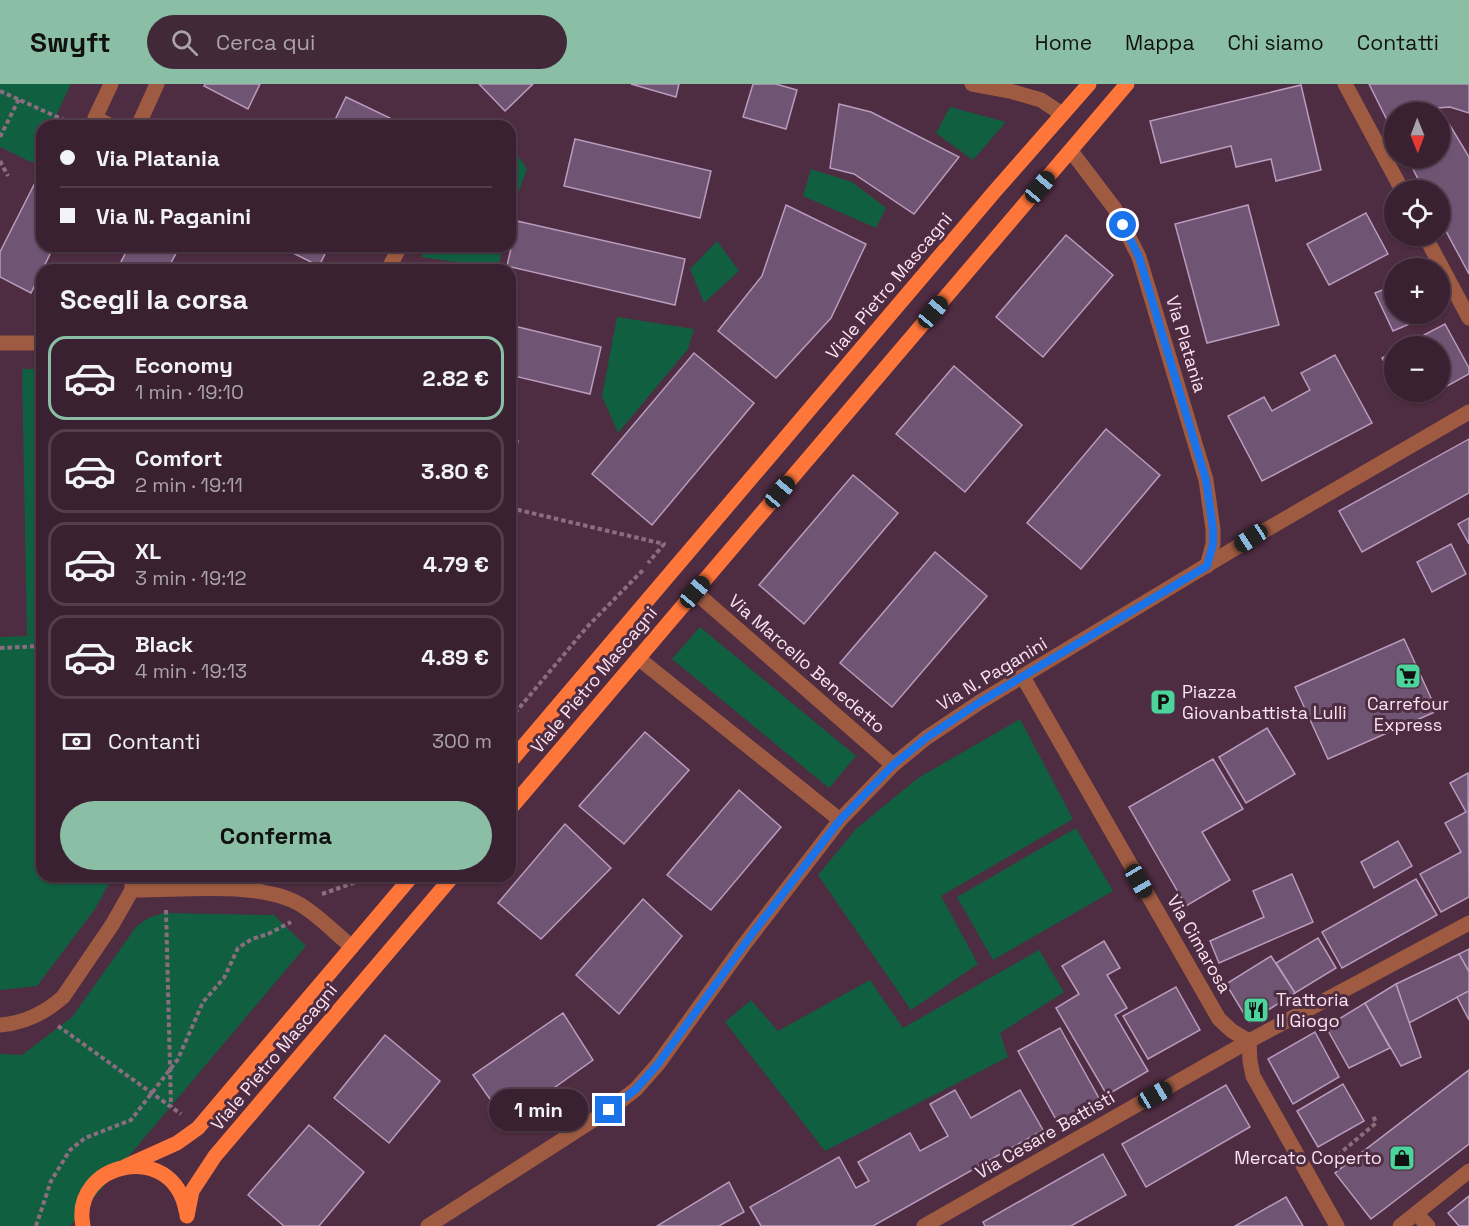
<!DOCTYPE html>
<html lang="it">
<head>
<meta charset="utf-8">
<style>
  :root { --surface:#3a2131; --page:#412939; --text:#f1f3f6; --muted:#aba3ab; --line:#543e4d; --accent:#8abfa5 }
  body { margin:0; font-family:"Space Grotesk",sans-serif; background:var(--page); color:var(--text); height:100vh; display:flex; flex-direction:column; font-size:22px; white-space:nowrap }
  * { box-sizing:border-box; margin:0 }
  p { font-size:20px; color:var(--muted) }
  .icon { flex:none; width:33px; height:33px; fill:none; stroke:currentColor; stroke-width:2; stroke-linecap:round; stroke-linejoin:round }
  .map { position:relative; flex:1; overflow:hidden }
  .panel { position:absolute; left:36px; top:180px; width:480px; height:618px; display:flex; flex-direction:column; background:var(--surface); border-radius:18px; box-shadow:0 2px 4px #0004,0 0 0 2px var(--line) }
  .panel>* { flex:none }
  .banner { position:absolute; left:36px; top:36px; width:480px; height:132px; border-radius:18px; box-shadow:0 2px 4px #0004,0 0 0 2px var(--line); display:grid; align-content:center; height:132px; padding:0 24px; background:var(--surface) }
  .needle { width:39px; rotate:179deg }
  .tools { position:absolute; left:1384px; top:18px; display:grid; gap:12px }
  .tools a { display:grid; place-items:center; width:66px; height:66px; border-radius:50%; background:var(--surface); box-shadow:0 2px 4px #0004,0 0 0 2px var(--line); font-size:30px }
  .end { position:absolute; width:27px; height:27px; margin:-14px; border:8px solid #1a73e8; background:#fff; box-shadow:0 0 0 3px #fff }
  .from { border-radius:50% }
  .bubble { position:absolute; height:42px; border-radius:21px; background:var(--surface); box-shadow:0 2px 4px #0004,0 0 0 2px var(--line); font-size:20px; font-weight:700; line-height:42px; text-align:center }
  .car { position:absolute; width:18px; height:36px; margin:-18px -9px; border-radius:8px; box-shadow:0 0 4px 2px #0007; background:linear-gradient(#222 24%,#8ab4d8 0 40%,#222 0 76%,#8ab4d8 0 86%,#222 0) }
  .banner b { display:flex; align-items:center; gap:21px; height:57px; font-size:22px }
  .banner b+b { border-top:2px solid var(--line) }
  .banner i { width:15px; height:15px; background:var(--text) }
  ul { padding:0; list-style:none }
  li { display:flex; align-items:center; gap:18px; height:84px; margin:0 12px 9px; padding:0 12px; border:3px solid var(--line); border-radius:18px }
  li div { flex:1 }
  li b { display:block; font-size:22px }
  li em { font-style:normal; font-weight:700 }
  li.selected { border-color:var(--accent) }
  li>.icon { width:54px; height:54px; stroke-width:1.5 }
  h2 { padding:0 24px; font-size:27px; line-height:72px }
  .pay { display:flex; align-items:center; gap:15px; height:66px; padding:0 24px; font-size:22px }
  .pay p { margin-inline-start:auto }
  .cta { display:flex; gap:12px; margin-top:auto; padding:12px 24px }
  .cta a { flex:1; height:69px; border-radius:36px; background:var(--accent); color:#111; font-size:24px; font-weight:700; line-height:69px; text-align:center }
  header { display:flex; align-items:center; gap:36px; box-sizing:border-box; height:84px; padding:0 30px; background:var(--accent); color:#111 }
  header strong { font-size:28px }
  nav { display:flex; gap:33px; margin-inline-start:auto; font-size:21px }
  .search { width:420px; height:54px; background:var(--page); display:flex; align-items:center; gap:15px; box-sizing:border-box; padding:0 21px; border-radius:33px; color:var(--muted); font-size:22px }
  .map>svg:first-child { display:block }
  .green { fill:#105f41 }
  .building { fill:#6f5473; stroke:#b99bbd; stroke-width:1.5 }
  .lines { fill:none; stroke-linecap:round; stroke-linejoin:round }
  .path { stroke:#8b6d7f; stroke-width:4; stroke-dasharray:4.5 3; stroke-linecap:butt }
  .minor { stroke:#9e5b41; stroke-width:15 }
  .major { stroke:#fe763a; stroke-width:15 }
  .route { stroke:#1a73e8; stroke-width:8 }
  .labels { text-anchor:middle; stroke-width:6; stroke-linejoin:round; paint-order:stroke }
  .street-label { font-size:18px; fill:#fae3f0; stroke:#4e2c41 }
  .poi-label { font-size:18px; fill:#fae3f0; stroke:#4e2c41; text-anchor:start }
</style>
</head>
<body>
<header>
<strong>Swyft</strong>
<div class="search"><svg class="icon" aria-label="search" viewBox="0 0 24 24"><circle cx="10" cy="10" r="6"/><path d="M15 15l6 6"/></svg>Cerca qui</div>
<nav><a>Home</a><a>Mappa</a><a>Chi siamo</a><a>Contatti</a></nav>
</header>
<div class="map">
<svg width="1469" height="1142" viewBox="0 0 1469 1142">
  <rect width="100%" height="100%" fill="#4e2c41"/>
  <g class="green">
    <polygon points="0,0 71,0 51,42 42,42 42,60 33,79 0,63"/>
    <polygon points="950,23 1006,38 973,76 936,49"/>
    <polygon points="510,60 527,85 519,107 510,104"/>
    <polygon points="811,85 852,98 886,124 876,144 803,112"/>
    <polygon points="717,157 739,187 704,219 690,185"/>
    <polygon points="428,162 503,162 498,184 421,173"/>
    <polygon points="617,233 694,245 688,265 618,349 602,312"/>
    <polygon points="22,285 42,285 42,792 113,792 95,825 37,902 0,906 0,553 27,552"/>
    <polygon points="700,543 856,672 829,704 672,575"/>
    <polygon points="1020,635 1073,735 941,812 978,880 911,926 818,791 856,745 918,694"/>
    <polygon points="1076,744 1113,807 993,876 957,813"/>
    <polygon points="163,829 274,831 306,862 70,1142 0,1142 0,970 22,971 72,933 136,843 148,834"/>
    <polygon points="1039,866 1064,908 1000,949 1008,973 825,1067 725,938 751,916 778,947 870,896 903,944"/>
  </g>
  <g class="building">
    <polygon points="205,0 260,0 248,25 204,2"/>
    <polygon points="479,0 533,0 505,27"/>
    <polygon points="631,0 679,0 676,13"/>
    <polygon points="753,0 776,0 797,6 786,45 743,33"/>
    <polygon points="1369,0 1469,0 1469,29 1450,23 1411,26 1407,28 1395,28 1395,36 1389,40"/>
    <polygon points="1301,1 1321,86 1276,97 1271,75 1236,83 1231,62 1161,79 1150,37"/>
    <polygon points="346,13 390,34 386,42 332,42"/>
    <polygon points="839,20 871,28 959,73 914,130 854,90 830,84"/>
    <polygon points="1440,38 1448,38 1469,73 1469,190 1440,136 1440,106 1424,106 1407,74 1440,74"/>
    <polygon points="575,55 711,87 700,134 564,102"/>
    <polygon points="42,85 42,162 54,162 31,209 0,193 0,168"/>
    <polygon points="786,121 866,160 831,234 776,294 718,247 762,192"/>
    <polygon points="1248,121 1279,241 1207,259 1175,140"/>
    <polygon points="1366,129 1388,170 1329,201 1307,160"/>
    <polygon points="517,137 685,175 675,221 507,182"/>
    <polygon points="1066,151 1113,191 1043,273 996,233"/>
    <polygon points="129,162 180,162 167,186 117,186"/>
    <polygon points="279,162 329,162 319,182"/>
    <polygon points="1395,201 1395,230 1433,230 1393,247 1375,209"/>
    <polygon points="1445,240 1469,284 1469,290 1440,306 1440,262 1403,262"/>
    <polygon points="510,241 601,263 590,310 510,291"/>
    <polygon points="1395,267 1395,295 1394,295 1382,274"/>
    <polygon points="694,269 754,319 652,441 592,390"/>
    <polygon points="1335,271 1372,339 1262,397 1228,332 1264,313 1272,327 1310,306 1301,289"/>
    <polygon points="954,282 1022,341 965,408 896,350"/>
    <polygon points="1106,345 1160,391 1081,485 1027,439"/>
    <polygon points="510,355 518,357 510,390"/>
    <polygon points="1469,355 1469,409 1362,468 1339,427"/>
    <polygon points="853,391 898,429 804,540 759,501"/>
    <polygon points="1469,434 1469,460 1458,440"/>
    <polygon points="1451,460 1466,490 1432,508 1417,478"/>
    <polygon points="935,468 987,512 892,623 840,579"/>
    <polygon points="1404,555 1437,627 1328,675 1295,603"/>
    <polygon points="1267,644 1295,690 1246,719 1219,673"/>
    <polygon points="645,648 689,686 624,760 579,722"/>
    <polygon points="1213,675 1243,725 1202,748 1230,796 1186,822 1129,723"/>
    <polygon points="1468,689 1469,813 1441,828 1420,790 1461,768 1445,739 1466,728 1450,699"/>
    <polygon points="739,706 781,743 711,826 667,791"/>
    <polygon points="565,740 611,784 541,855 498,819"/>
    <polygon points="1398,757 1412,782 1374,804 1361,778"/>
    <polygon points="1292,790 1313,838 1219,879 1210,857 1264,833 1253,807"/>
    <polygon points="1416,795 1437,831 1342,884 1322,848"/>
    <polygon points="643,815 682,852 619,930 576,891"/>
    <polygon points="1318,854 1336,884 1295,909 1276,879"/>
    <polygon points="1104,857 1120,884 1107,891 1127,924 1115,931 1148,987 1107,1011 1056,924 1079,910 1062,882"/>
    <polygon points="1469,865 1469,888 1459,870"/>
    <polygon points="1459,870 1469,888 1469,907 1409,939 1396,900"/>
    <polygon points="1271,872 1295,909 1249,938 1226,900"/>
    <polygon points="1396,900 1421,973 1401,982 1365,919"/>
    <polygon points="1176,903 1200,946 1148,975 1123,932"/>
    <polygon points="1469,907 1469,936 1457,913"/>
    <polygon points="1365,919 1390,964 1349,984 1326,943"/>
    <polygon points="563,929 593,976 506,1038 473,991"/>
    <polygon points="1060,944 1100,1016 1058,1039 1018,967"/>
    <polygon points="1315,948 1339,993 1293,1020 1268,975"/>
    <polygon points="385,951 440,997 389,1059 334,1014"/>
    <polygon points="1469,986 1469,1060 1371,1135 1335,1089"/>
    <polygon points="1343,1000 1364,1037 1318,1063 1297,1027"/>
    <polygon points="1226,1001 1250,1043 1146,1103 1122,1060"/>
    <polygon points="955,1006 971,1034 1020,1006 1043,1046 873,1142 761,1142 750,1123 839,1073 856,1104 869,1097 858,1078 910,1049 920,1067 948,1052 930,1020"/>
    <polygon points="309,1041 364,1088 319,1142 284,1142 248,1111"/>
    <polygon points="1103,1070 1126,1111 1071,1142 985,1142 983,1138"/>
    <polygon points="729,1098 744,1128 719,1142 657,1142"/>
    <polygon points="1469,1112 1469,1142 1459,1142 1448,1129"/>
    <polygon points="1286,1113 1303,1142 1235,1142"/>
  </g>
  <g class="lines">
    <g class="path">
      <polyline points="0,7 66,37 77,36"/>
      <polyline points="0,53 19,15"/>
      <polyline points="0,77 8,92"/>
      <polyline points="510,424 664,460 648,479"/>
      <polyline points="0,564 42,562"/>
      <polyline points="510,635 587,543 644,485"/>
      <polyline points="322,810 373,792"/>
      <polyline points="166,826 171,1023"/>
      <polyline points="58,942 181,1030"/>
      <polyline points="1326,1081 1376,1039 1373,1031"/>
      <polyline points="36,1142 51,1097 70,1066 85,1054 131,1036 178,975 203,918 224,894 238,864 252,855 268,850 291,838"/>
    </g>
    <g class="minor">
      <polyline points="111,0 95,34 111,42"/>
      <polyline points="972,0 1010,7 1041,16 1062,30"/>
      <polyline points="1345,0 1402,106"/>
      <polyline points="138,42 157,0"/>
      <polyline points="1071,67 1115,125 1139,173 1206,396 1213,445 1213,460 1207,482"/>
      <polyline points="1425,152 1469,234"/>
      <polyline points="388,186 400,162"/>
      <polyline points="0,259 42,259"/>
      <polyline points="695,508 893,681"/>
      <polyline points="638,574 840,736"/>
      <polyline points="1023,593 1219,935 1232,947 1249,957"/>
      <path d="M 132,806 C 179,807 261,796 301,821 C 319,832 335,849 352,863"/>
      <path d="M 0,941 C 25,939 45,929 63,913 L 112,841 L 132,806 L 132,792"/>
      <polyline points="1249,957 1250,977 1253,992 1337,1142"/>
      <polyline points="1417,1130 1428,1142"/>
      <polyline points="428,1142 609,1026 636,1005 658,980 743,862 840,736 893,681 926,654 980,618 1252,454 1469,328"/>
      <polyline points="924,1142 1249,957 1469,839"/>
      <polyline points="1400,1142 1469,1087"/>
    </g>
    <g class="major">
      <polyline points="510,678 995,107 1089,0"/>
      <polyline points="510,725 1127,0"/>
      <polyline points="126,1082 177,1059 198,1044 412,792"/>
      <polyline points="187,1132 192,1107 215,1072 453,792"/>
      <path d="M 83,1142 C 70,1078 173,1055 186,1127"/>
    </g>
  </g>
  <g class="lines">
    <polyline class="route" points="609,1026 636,1005 658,980 755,846 840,736 893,681 926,654 980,618 1207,482 1213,460 1213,445 1206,396 1139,173 1123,141"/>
  </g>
  <defs>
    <g id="supermarket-square" transform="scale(1.35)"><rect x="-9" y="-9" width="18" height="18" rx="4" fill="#4bd49b" stroke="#4e2c41"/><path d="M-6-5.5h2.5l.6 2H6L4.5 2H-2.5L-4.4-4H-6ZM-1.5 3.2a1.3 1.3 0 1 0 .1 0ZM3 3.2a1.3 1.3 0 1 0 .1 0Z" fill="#111"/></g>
    <g id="parking-square" transform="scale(1.35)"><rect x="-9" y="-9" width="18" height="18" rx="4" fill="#4bd49b" stroke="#4e2c41"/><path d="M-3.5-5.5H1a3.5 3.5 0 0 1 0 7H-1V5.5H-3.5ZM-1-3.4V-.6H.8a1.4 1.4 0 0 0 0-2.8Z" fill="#111"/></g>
    <g id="restaurant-square" transform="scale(1.35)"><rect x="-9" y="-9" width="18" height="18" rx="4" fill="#4bd49b" stroke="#4e2c41"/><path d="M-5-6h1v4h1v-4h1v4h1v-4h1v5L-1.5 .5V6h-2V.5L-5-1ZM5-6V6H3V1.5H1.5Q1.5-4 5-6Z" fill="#111"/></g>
    <g id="shop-square" transform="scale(1.35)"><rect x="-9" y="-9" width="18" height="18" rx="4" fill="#4bd49b" stroke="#4e2c41"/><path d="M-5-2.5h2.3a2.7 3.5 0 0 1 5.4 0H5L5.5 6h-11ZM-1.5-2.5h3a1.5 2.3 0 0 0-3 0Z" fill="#111"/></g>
  </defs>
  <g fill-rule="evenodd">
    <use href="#supermarket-square" x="1408" y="592"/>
    <use href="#parking-square" x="1163" y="618"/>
    <use href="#restaurant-square" x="1256" y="926"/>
    <use href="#shop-square" x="1402" y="1074"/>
  </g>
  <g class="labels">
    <g class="street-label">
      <text transform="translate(889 202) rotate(-50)" y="6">Viale Pietro Mascagni</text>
      <text transform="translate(1186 260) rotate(73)" y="6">Via Platania</text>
      <text transform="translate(807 580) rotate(41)" y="6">Via Marcello Benedetto</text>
      <text transform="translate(992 590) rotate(-31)" y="6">Via N. Paganini</text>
      <text transform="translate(594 596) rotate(-50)" y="6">Viale Pietro Mascagni</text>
      <text transform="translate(1199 860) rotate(60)" y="6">Via Cimarosa</text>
      <text transform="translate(274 973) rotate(-50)" y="6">Viale Pietro Mascagni</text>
      <text transform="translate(1045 1051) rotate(-30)" y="6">Via Cesare Battisti</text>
    </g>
    <g class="poi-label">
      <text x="1182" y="614">Piazza<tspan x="1182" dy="21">Giovanbattista Lulli</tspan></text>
      <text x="1408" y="626" text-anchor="middle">Carrefour<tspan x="1408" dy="21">Express</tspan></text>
      <text x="1276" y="922">Trattoria<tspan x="1276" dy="21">Il Giogo</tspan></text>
      <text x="1382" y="1080" text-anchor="end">Mercato Coperto</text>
    </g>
  </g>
</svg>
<div class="tools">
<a><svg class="needle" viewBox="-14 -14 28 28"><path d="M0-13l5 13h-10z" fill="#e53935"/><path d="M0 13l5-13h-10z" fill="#aba3ab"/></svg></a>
<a><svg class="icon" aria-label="locate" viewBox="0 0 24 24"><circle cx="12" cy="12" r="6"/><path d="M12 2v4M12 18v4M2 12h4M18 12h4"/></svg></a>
<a>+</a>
<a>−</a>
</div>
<i class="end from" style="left:1123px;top:141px"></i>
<i class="end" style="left:609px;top:1026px"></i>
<div class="bubble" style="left:489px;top:1005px;width:99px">1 min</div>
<i class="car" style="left:1040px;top:103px;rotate:40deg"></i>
<i class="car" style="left:933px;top:228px;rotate:40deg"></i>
<i class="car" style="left:780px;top:408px;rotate:40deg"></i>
<i class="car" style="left:1251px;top:454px;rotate:237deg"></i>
<i class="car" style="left:695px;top:508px;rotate:40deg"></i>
<i class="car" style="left:1139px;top:797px;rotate:150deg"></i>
<i class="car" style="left:1155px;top:1011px;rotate:60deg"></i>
<div class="banner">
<b><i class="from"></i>Via Platania</b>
<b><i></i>Via N. Paganini</b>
</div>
<section class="panel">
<h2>Scegli la corsa</h2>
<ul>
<li class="selected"><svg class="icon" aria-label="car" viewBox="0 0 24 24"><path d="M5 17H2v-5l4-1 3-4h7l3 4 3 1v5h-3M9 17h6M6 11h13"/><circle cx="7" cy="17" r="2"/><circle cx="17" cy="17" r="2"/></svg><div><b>Economy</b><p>1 min · 19:10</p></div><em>2.82 €</em></li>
<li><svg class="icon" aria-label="car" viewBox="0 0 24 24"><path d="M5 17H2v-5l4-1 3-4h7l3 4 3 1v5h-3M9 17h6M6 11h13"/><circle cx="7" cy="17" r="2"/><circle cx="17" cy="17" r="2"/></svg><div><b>Comfort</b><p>2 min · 19:11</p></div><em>3.80 €</em></li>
<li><svg class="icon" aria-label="car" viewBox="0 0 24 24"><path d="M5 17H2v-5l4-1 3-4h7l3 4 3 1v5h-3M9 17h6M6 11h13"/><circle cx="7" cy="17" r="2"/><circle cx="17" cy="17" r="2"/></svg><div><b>XL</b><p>3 min · 19:12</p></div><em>4.79 €</em></li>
<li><svg class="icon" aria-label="car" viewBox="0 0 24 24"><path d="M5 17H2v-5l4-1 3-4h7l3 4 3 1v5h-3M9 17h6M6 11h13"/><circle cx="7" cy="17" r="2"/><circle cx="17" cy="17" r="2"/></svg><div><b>Black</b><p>4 min · 19:13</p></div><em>4.89 €</em></li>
</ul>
<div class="pay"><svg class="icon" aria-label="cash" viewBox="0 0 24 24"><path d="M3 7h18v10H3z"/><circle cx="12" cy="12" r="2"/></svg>Contanti<p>300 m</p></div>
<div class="cta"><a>Conferma</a></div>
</section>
</div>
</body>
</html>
